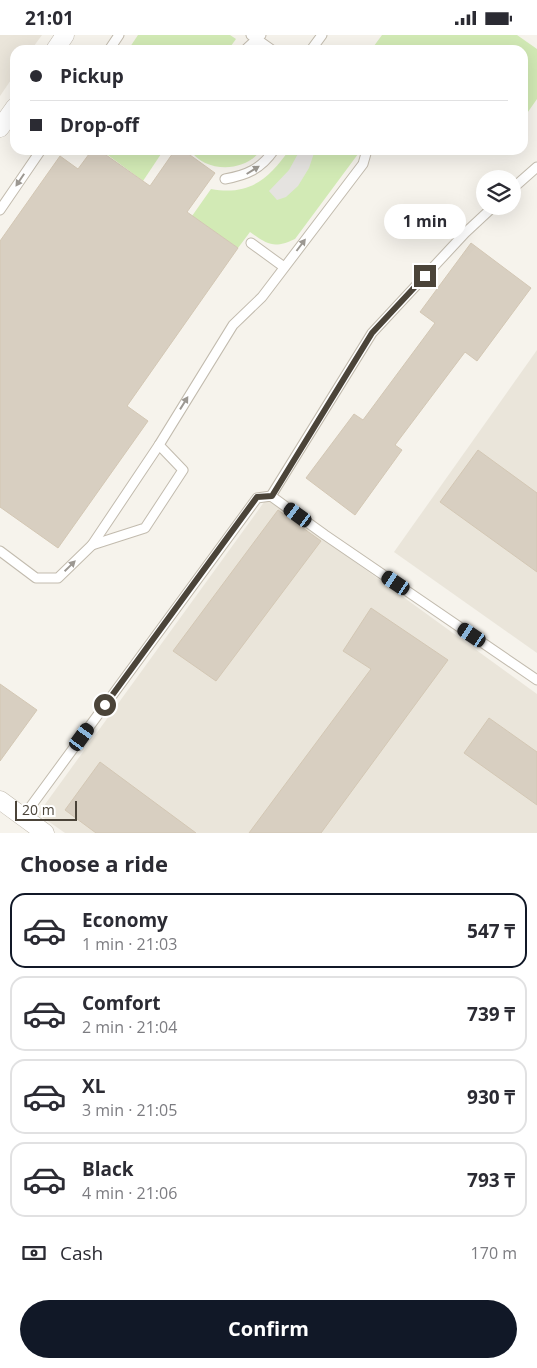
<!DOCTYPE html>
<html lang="en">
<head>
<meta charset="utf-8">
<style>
  :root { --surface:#fff; --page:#f2f2f3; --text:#2b2b33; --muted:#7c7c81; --line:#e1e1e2; --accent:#111827 }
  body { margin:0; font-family:"Open Sans",sans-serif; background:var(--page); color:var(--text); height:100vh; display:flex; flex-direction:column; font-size:19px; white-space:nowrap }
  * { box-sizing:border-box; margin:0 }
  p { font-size:16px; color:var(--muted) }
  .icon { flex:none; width:28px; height:28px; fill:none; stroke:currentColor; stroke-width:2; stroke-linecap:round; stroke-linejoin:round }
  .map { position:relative; height:798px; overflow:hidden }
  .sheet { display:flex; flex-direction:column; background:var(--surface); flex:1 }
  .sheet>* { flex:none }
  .banner { position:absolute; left:10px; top:10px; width:518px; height:110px; border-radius:15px; box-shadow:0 5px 20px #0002; display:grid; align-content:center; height:110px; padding:0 20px; background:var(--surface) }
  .buttons { position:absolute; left:476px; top:135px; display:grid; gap:10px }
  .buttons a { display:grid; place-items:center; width:45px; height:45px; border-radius:50%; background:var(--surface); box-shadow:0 5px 20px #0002; font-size:25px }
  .scale { position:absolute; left:15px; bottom:12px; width:62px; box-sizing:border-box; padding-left:5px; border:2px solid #4b4439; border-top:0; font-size:14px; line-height:18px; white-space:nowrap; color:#4b4439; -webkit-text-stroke:4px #fff; paint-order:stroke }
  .end { position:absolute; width:22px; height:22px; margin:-11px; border:6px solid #4b4439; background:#fff; box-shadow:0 0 0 2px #fff }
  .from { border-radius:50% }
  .bubble { position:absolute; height:35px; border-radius:18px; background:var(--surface); box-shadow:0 5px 20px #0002; font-size:16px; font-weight:700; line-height:35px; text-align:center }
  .car { position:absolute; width:15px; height:30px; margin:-15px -8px; border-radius:6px; box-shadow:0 0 4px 1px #0007; background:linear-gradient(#222 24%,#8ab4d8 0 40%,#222 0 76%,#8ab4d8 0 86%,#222 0) }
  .banner b { display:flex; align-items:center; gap:18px; height:48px; font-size:19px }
  .banner b+b { border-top:1px solid var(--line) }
  .banner i { width:12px; height:12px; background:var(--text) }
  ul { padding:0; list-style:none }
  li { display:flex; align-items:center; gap:15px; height:75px; margin:0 10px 8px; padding:0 10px; border:2px solid var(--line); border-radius:15px }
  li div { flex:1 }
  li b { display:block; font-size:19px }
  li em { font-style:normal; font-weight:700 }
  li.selected { border-color:var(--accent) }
  li>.icon { width:45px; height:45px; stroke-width:1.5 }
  h2 { padding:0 20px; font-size:22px; line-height:60px }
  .pay { display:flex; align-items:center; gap:12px; height:55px; padding:0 20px; font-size:19px }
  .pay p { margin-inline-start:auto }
  .button { display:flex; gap:10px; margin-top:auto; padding:10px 20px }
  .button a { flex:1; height:58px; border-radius:30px; background:var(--accent); color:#fff; font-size:20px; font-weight:700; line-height:58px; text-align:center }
  .status { display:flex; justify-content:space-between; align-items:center; height:35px; padding:0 25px; background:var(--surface); direction:ltr }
  .status svg { height:14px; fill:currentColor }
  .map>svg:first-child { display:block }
  .residential { fill:#eae5da }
  .green { fill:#d2eab5 }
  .parking { fill:#e5e3e0 }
  .building { fill:#d8cfc1; stroke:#d3c7b4 }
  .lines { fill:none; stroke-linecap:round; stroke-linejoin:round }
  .lane-casing { stroke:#c2bbae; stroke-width:11 }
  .street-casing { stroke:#c2bbae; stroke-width:19 }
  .lane { stroke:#fff; stroke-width:9 }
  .street { stroke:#fff; stroke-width:18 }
  .oneway { fill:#9c9892 }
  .route { stroke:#4b4439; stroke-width:6 }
</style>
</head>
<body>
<div class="status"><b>21:01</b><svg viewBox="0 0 49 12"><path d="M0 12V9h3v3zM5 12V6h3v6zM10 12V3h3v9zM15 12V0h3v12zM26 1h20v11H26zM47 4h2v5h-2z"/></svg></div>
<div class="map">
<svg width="537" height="798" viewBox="0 0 537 798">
  <rect width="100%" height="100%" fill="#f6f3ec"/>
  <g class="residential">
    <polygon points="0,0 42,0 31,15 15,15 15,39 0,61"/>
    <polygon points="537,315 537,618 394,517"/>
    <polygon points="267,463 537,659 537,798 65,798 38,779"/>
  </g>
  <g class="green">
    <polygon points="138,0 230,0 236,4 228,15 128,15"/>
    <polygon points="382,0 517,0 537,14 537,64 523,84 522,15 371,15"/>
    <polygon points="101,115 162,115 163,116 143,146"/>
    <path d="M 190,115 L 261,115 C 245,138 205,138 190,115 Z"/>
    <path d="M 289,115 L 361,115 L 295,204 C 274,214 268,210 250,197 L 238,213 L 192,181 L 211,154 C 249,161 269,144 289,115 Z"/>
  </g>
  <polygon class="parking" points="300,115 315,115 309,133 298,151 286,162 277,165 269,156 289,135"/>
  <g class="building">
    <polygon points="92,115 99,115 150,151 175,115 183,115 215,138 187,177 238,213 127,371 148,386 58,513 0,472 0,206 60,121 78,134"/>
    <polygon points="471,208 531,253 477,326 465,317 395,410 402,415 355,480 306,443 354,379 363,385 435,288 420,277"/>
    <polygon points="478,415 537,458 537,537 440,467"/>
    <polygon points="278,475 321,506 216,646 173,616"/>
    <polygon points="371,573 448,625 321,798 249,798 371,634 343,616"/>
    <polygon points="0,649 37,675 0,726"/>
    <polygon points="489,683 537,717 537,770 464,718"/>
    <polygon points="100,727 196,798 96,798 65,775"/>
  </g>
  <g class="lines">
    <g class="lane-casing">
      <g id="lane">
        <polyline points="251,0 272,15"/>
        <polyline points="109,15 119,0"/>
        <polyline points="245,15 261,0"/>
        <polyline points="311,15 322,0"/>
        <path d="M 225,144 C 247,140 261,134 274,115"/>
        <polyline points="512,154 537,132"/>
        <polyline points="0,175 41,115"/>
        <polyline points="251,208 284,232"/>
        <polyline points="271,461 372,298 465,198 494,171"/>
        <polyline points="92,510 145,493 183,435 159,410"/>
        <polyline points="0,516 36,543 58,543 92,510 159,410 233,290 262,262 363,129 367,115"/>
        <polyline points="23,782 257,463 271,461 325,500 537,645"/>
      </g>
    </g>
    <g class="street-casing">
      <g id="street">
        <polyline points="55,15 65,0"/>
        <polyline points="0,93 15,72"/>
        <polyline points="0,765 45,798"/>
      </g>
    </g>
    <use href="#lane" class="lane"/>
    <use href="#street" class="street"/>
  </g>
  <defs><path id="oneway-solid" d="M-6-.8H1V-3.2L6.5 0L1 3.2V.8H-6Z" transform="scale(1.25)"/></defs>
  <g class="oneway">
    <use href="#oneway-solid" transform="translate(253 135) rotate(-32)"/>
    <use href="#oneway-solid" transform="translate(20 145) rotate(124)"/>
    <use href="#oneway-solid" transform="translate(301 210) rotate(-53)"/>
    <use href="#oneway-solid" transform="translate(184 368) rotate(-58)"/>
    <use href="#oneway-solid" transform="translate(70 531) rotate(-44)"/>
  </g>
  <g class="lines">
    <polyline class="route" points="105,670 257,462 272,461 372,298 425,241"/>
  </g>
</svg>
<div class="buttons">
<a><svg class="icon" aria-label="layers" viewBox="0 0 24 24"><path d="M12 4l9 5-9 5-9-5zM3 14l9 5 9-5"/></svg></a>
</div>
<div class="scale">20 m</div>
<i class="end from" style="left:105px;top:670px"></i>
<i class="end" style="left:425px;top:241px"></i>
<div class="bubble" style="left:384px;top:169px;width:82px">1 min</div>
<i class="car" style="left:298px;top:480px;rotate:306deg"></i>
<i class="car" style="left:396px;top:548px;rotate:304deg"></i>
<i class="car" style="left:472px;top:600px;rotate:304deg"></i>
<i class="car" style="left:82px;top:702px;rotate:36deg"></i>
<div class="banner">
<b><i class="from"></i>Pickup</b>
<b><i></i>Drop-off</b>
</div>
</div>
<section class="sheet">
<h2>Choose a ride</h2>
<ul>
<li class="selected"><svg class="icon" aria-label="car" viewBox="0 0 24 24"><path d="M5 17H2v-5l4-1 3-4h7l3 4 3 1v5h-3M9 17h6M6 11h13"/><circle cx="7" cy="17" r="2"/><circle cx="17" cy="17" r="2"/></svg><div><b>Economy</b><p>1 min · 21:03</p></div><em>547 ₸</em></li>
<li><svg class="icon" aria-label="car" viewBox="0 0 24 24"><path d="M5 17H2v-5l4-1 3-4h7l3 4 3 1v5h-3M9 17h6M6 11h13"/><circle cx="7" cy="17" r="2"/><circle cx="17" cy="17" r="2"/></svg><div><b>Comfort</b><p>2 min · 21:04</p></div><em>739 ₸</em></li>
<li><svg class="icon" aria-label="car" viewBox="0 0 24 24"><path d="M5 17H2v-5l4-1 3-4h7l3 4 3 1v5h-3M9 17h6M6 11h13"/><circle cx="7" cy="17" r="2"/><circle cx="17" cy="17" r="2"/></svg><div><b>XL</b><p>3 min · 21:05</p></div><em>930 ₸</em></li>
<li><svg class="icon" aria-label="car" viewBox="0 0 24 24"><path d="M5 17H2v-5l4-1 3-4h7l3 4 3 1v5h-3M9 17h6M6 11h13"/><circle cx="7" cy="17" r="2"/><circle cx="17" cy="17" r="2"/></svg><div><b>Black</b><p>4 min · 21:06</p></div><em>793 ₸</em></li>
</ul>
<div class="pay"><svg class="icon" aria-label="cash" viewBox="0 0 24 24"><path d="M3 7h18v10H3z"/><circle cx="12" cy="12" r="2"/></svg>Cash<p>170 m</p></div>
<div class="button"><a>Confirm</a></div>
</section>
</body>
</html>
